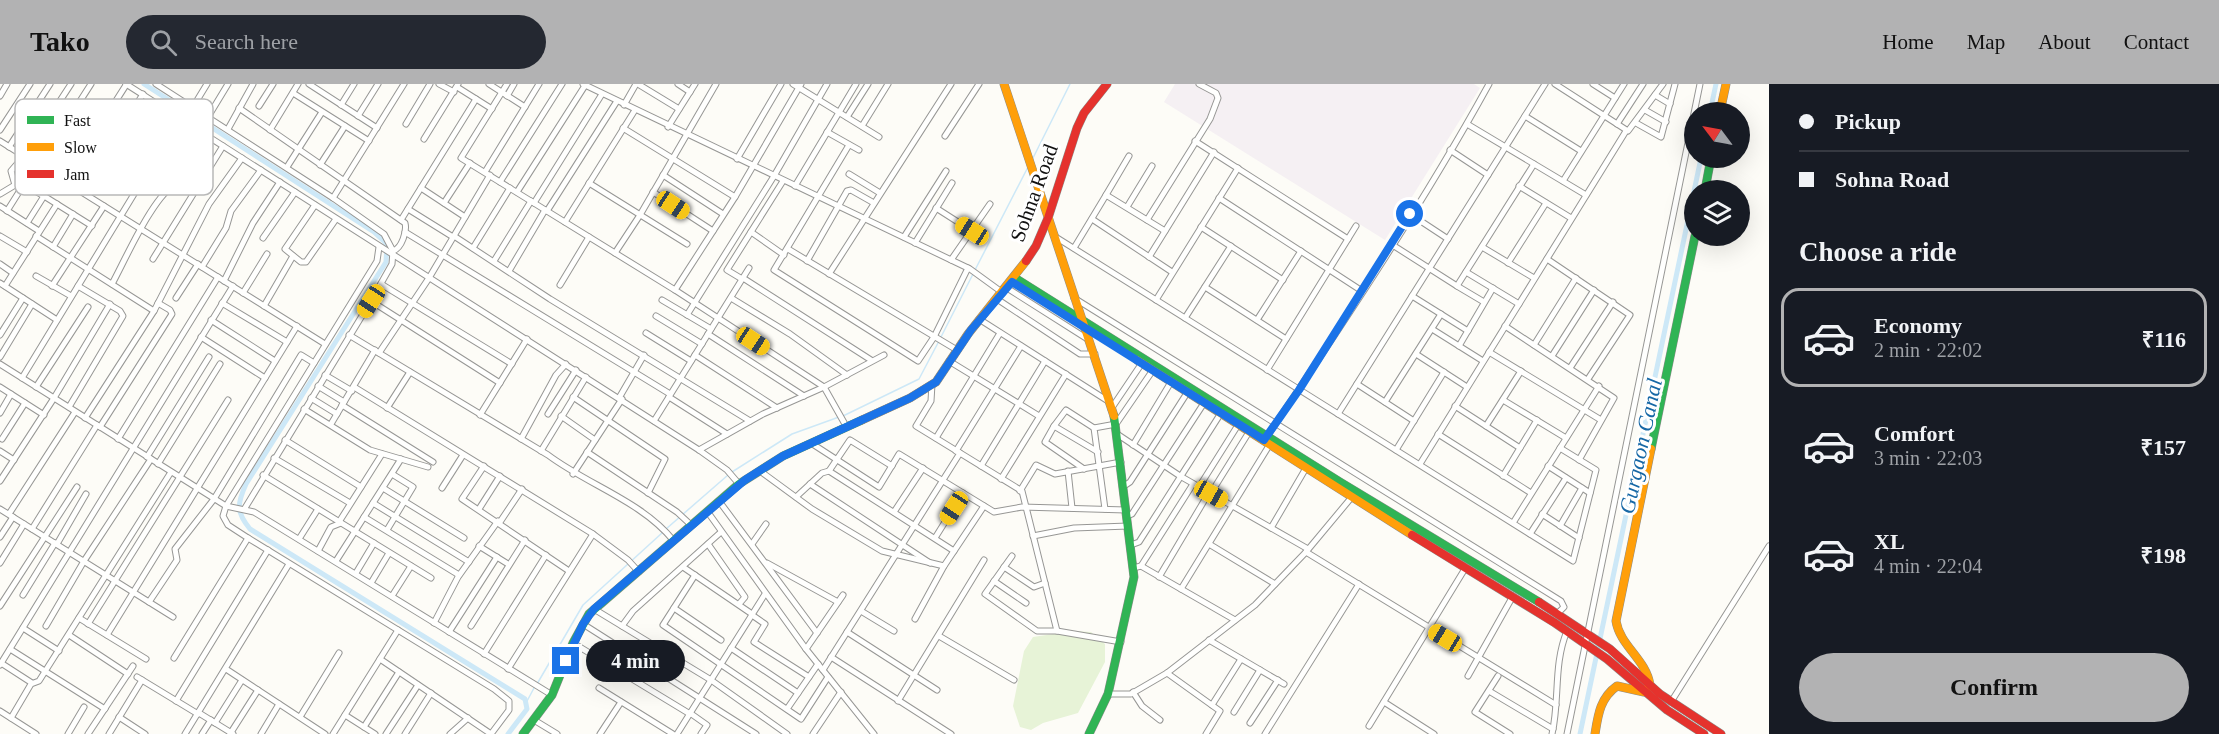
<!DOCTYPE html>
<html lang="en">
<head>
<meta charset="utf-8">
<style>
  :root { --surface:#171b24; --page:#242831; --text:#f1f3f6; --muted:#9ea1a6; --line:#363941; --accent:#b2b2b3 }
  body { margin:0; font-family:"Times New Roman",serif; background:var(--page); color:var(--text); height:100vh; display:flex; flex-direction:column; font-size:22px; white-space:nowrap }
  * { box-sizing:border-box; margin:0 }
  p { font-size:20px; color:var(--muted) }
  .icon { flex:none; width:33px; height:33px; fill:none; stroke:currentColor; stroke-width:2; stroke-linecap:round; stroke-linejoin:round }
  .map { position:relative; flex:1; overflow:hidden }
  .drawer { display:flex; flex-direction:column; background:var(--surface); width:450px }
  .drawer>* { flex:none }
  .guide { display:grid; align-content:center; height:132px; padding:0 30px; background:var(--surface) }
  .needle { width:39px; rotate:302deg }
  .tools { position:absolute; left:1684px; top:18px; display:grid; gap:12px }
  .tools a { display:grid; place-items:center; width:66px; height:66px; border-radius:50%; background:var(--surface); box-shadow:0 6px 24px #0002; font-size:30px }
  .end { position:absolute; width:27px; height:27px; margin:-14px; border:8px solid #1a73e8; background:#fff; box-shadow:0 0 0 3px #fff }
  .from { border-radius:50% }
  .bubble { position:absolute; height:42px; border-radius:21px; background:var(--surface); box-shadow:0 6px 24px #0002; font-size:20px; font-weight:800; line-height:42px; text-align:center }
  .car { position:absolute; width:18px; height:36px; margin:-18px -9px; border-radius:8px; box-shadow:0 0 4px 2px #0007; background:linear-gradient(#f5c518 24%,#345 0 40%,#f5c518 0 76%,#345 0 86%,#f5c518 0) }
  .guide b { display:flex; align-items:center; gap:21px; height:57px; font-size:22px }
  .guide b+b { border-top:2px solid var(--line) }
  .guide i { width:15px; height:15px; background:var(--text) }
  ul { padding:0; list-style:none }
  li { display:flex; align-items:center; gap:18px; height:99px; margin:0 12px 9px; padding:0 18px; border:3px solid transparent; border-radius:18px }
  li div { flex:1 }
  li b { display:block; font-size:22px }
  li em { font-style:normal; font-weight:800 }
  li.selected { border-color:var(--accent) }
  li>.icon { width:54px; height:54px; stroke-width:1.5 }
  h2 { padding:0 30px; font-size:27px; line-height:72px }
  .primary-button { display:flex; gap:12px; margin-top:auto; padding:12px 30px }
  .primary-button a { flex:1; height:69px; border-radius:36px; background:var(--accent); color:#111; font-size:24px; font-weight:800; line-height:69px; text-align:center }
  header { display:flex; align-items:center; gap:36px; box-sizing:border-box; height:84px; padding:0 30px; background:var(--accent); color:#111 }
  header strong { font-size:28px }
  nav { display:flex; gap:33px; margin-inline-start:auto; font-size:21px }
  .search { width:420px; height:54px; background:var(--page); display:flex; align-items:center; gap:15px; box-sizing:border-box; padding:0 21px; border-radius:33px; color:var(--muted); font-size:22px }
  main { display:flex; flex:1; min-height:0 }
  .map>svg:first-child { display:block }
  .industrial { fill:#f5f0f3 }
  .green { fill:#e7f3d7 }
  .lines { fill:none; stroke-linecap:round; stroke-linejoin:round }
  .stream { stroke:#cde8f7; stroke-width:1.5 }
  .canal { stroke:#cde8f7; stroke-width:5 }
  .street-casing { stroke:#979795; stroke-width:7 }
  .fast-casing { stroke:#8e8d8b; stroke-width:9 }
  .slow-casing { stroke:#8e8d8b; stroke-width:9 }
  .jam-casing { stroke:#8e8d8b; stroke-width:9 }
  .street { stroke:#fffffe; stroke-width:5 }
  .fast { stroke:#30b455; stroke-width:8 }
  .slow { stroke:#ff9f0a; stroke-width:8 }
  .jam { stroke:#e5322d; stroke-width:8 }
  .route { stroke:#1a73e8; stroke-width:8 }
  .labels { text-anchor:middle; stroke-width:6; stroke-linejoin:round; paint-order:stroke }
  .street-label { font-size:21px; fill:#111; stroke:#fff }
  .water-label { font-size:22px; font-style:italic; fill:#1768a6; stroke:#fff }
  .key { fill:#fff; stroke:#b8b8b8; stroke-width:1.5 }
  .key-label { font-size:16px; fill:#111 }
</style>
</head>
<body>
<header>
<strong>Tako</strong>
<div class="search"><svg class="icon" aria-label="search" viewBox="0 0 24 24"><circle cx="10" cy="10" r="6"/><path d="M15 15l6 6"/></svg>Search here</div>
<nav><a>Home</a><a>Map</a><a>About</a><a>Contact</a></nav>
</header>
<main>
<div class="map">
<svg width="1769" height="650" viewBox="0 0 1769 650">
  <rect width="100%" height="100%" fill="#fdfcf7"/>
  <polygon class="industrial" points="1175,0 1474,0 1480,4 1385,156 1164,18"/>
  <polygon class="green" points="1073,547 1091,548 1105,560 1105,578 1078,629 1043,639 1031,646 1020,643 1013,622 1024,567 1033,553"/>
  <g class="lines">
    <g class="stream">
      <polyline points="1032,76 1070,0"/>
      <polyline points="975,186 1028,83"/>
      <polyline points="941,253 973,190"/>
      <polyline points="843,332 919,295 939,257"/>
      <polyline points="732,388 792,350 839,333"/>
      <polyline points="666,445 728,391"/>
      <polyline points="537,600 583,521 662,449"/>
      <polyline points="526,619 534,604"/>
    </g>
    <g class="canal">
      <path d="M 144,0 L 374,148 L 387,160 L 386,178 L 246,400 C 237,420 236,428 250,445 L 525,615 L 527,625 L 508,650"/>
      <polyline points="1710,28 1716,0"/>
      <polyline points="1580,650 1701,74"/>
    </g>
    <g class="street-casing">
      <g id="street">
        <polyline points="126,0 699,366 727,386 739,400"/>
        <polyline points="156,0 333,114 384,150 393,167 392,180 371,217 245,424"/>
        <polyline points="309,0 377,44"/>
        <polyline points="439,0 454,8"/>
        <polyline points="489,0 525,23"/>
        <polyline points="507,0 461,74 675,206 824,303 846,342"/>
        <polyline points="583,0 970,185 1003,209"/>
        <polyline points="638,0 679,25"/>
        <polyline points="678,0 690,8"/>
        <polyline points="793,0 879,53"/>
        <polyline points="1555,0 1628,47 1663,0"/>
        <polyline points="1593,0 1615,14"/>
        <polyline points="457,3 492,25"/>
        <polyline points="293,9 369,57"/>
        <polyline points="1655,11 1670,20"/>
        <polyline points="0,12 7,0"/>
        <polyline points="507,12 514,0"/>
        <polyline points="341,21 354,0"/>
        <polyline points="624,21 636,0"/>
        <polyline points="259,22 273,0"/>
        <polyline points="193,23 207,0"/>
        <path d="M 239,24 L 405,139 C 407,147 402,164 393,167"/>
        <polyline points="1645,26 1666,38"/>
        <polyline points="358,32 378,0"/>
        <polyline points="1525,32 1581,67"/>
        <polyline points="208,33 228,0"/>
        <polyline points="847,33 868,0"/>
        <polyline points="1636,39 1661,53 1675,0"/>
        <polyline points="406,40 430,0"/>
        <polyline points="1467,40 1586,111"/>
        <polyline points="1617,40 1643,0"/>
        <polyline points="862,42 888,0"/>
        <polyline points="668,43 695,0"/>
        <polyline points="623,44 735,113"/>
        <polyline points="228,45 253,0"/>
        <polyline points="0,46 30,0"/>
        <polyline points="270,46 298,0"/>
        <polyline points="827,48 859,66"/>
        <polyline points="945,52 979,0"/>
        <polyline points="93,53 126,1"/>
        <polyline points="424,55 458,0"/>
        <polyline points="0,57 325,260"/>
        <polyline points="1195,57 1348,155"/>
        <polyline points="111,61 143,10"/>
        <polyline points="849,61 774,186 918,277 934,253 968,184"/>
        <polyline points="9,63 50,0"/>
        <polyline points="1450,66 1488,91"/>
        <polyline points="737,75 781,0"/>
        <polyline points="140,80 175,30"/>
        <polyline points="39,81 91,0"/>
        <polyline points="320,81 345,42"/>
        <polyline points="287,83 322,28"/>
        <polyline points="485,88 539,0"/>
        <polyline points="849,90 880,109"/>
        <polyline points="663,91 723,130"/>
        <polyline points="58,93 85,51"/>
        <polyline points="15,96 44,112"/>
        <polyline points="1563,97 1624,0"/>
        <polyline points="500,98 562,0"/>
        <polyline points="589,99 687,160"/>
        <polyline points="795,102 856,0"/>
        <polyline points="1519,102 1571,134"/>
        <polyline points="421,104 465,133"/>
        <polyline points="78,105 104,65"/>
        <polyline points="517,108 586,0"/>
        <polyline points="653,108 713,147"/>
        <polyline points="0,110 15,101 11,87 24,72 71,0"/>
        <polyline points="1106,111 1129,72"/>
        <polyline points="333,114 404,0"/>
        <polyline points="1219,114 1362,207"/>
        <polyline points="444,119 470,79"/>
        <polyline points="534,119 602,10"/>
        <polyline points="315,121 285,165 301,178 306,178 336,135"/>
        <polyline points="0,122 39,147"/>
        <polyline points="1127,123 1152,82"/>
        <polyline points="936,124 972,147"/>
        <polyline points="408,125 453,153"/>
        <polyline points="7,127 24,100"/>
        <polyline points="547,127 617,17"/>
        <polyline points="1410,130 1448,155"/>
        <polyline points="1092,135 1172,188"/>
        <polyline points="401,136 476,15"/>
        <polyline points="1147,136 1210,35 1218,14 1216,9 1199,0"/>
        <polyline points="565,138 635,26"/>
        <polyline points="27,139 44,112 92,142"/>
        <polyline points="1201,143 1283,196"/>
        <polyline points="405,148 670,310"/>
        <polyline points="751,148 784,171"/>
        <polyline points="0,152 27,168"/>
        <polyline points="36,152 154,227"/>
        <polyline points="454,152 550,215 750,337"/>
        <polyline points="1054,152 1573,477 1596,386 1560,364"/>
        <polyline points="904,153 946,87"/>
        <polyline points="263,154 295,108"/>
        <polyline points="915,159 952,99"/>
        <polyline points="1391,160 1457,202 1534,80"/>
        <polyline points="53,163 73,130"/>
        <polyline points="379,163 377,177 226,422 223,432 228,441 248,454 494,605 509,617 509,626 491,650 380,575"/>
        <polyline points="1482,163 1534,194"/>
        <polyline points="473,164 510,104"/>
        <polyline points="1074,164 1106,111 1165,147"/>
        <polyline points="788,165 957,266"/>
        <polyline points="615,169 640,131 716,0"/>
        <polyline points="1149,173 1214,68"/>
        <polyline points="153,175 223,62"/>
        <polyline points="1547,175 1630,231 1588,295"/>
        <polyline points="951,176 990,120"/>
        <polyline points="494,177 531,117"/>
        <polyline points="807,177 847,107 851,106 874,119"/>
        <polyline points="1508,179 1546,119"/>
        <polyline points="0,180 13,189"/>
        <polyline points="202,183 226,144 231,127 261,86"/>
        <polyline points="509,187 545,126"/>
        <polyline points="1466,188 1519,220"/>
        <polyline points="829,190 951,0"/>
        <polyline points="36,192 71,212"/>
        <polyline points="743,194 871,276"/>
        <polyline points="742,195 727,186 783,97"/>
        <polyline points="224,197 253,139 280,98"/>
        <polyline points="0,199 57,236"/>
        <path d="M 112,200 C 125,176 152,115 173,102 L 207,51"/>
        <polyline points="381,200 512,280"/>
        <polyline points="560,201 589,153"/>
        <polyline points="5,202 57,120"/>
        <polyline points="52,202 104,122"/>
        <polyline points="1457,202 1484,218"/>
        <polyline points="1205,203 1286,255"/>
        <polyline points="1007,204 1089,256"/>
        <polyline points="675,206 735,113 801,0"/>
        <polyline points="243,209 267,170"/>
        <polyline points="1412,212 1468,247"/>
        <polyline points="176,214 198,180"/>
        <polyline points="731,214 790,250 847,291"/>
        <polyline points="1074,214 1561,517 1564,523 1558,529"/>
        <polyline points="997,215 1080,270 1095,270"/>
        <polyline points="662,216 711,245"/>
        <polyline points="1156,216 1238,84"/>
        <polyline points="371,217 500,299"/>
        <polyline points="222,219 287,258"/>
        <polyline points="264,222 293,172"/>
        <polyline points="687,231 774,92 827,0"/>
        <polyline points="656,232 702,260"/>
        <polyline points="1185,234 1231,162"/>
        <polyline points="979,235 1108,317"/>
        <polyline points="211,236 275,277"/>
        <polyline points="1257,236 1301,167"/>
        <polyline points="1505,242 1614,314 1579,376"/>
        <polyline points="1432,245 1483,277"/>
        <polyline points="646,249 691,277"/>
        <polyline points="708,250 804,312"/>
        <polyline points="0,251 23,214"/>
        <path d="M 349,251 L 548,371 C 588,401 641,417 673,456"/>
        <polyline points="201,253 265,294"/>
        <polyline points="1534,261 1576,194"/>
        <polyline points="1459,262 1493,204"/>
        <polyline points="1489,268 1601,336"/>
        <polyline points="379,269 429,194 490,91"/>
        <polyline points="1416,270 1467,303"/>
        <polyline points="695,271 777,324"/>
        <polyline points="1552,272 1594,206"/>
        <polyline points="0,273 32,220"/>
        <polyline points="949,277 1039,332"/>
        <polyline points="0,280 226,422 254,428 552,611"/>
        <polyline points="1570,284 1613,218"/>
        <polyline points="1267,286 1356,142"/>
        <polyline points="325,291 352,307"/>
        <polyline points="22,294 145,92"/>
        <polyline points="932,300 931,317 916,342 1022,407 1057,547"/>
        <polyline points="1357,300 1414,337"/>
        <polyline points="318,302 344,318"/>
        <polyline points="0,303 44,331"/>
        <polyline points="36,303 88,223"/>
        <polyline points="354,303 593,450 628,476 639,488"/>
        <polyline points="573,313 665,375 648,409"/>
        <polyline points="669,313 727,350"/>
        <polyline points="54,314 110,220"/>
        <polyline points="311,314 337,330"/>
        <polyline points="619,314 644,271"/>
        <polyline points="1503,316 1566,354"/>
        <polyline points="1385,318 1441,230"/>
        <polyline points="342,321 433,378"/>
        <polyline points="1455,322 1520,364"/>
        <polyline points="69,323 123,232 120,227 78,202"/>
        <polyline points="387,324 410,288"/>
        <polyline points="304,325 370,366 428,383"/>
        <polyline points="1111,325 1142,279"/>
        <polyline points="0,329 11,310"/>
        <polyline points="548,330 576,286"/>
        <polyline points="1338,330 1545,0"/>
        <polyline points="480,331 527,255"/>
        <polyline points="561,332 595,356"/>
        <polyline points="85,334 154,227 209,120 242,74"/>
        <polyline points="654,337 749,184"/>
        <polyline points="331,340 375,266"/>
        <polyline points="1054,342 1045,358 1084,385"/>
        <polyline points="1486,342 1521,287"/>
        <polyline points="100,343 172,230 170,226 158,219"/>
        <polyline points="1094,344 1066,326 1054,342 1098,368"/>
        <polyline points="1117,350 1180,392 1308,465"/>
        <polyline points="1438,350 1531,409"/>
        <polyline points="936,354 1000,249"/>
        <path d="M 1266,354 C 1343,239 1422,122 1489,0"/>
        <polyline points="2,355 25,319"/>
        <polyline points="118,355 218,193"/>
        <polyline points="521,355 556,291 566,280"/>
        <polyline points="285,356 361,403"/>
        <polyline points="811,359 879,403 899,370 994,428 1022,423 1126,426"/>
        <polyline points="1133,361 1171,298"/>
        <polyline points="699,366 763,330 824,303 884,271"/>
        <polyline points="1396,366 1444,288"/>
        <polyline points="0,367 14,376"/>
        <polyline points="541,367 586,293"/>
        <polyline points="956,367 1021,262"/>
        <polyline points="587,368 677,428 691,441"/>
        <polyline points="147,373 209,273"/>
        <polyline points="274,374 350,419"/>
        <polyline points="158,380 220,280"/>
        <polyline points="1420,380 1626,47"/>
        <polyline points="484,382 462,415 569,487"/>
        <polyline points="981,382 1045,277"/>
        <polyline points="1548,382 1590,409"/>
        <polyline points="760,387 812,425 882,467 944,482"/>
        <polyline points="829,387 850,356 892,382"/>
        <polyline points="1068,387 1072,424"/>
        <polyline points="573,390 622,315"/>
        <polyline points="263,391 431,494"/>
        <polyline points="1503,392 1537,336"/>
        <polyline points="1001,395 1066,290"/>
        <polyline points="0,397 54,314"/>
        <polyline points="810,400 930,479"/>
        <polyline points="1124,402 1130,398 1187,309"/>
        <polyline points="1199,403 1238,341"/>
        <polyline points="383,404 464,454"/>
        <polyline points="442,404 463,371"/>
        <polyline points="1020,407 1036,381 1055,390 1121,378"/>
        <polyline points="1211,409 1249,348"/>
        <polyline points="796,413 822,389 829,387 954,467"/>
        <polyline points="719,417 817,549"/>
        <polyline points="373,419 469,478"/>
        <polyline points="0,425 173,533"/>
        <polyline points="479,425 500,392"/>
        <polyline points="1105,425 1094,344 1116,340 1153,286"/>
        <polyline points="707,427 806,565 874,650"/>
        <polyline points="894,428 923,384"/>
        <polyline points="9,430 75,328"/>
        <polyline points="1542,430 1579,454"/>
        <polyline points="1127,432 1132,430 1204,319"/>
        <polyline points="364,433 459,491"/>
        <polyline points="339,438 382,370"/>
        <polyline points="500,438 522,405"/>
        <polyline points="1513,439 1599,302"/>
        <polyline points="1560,442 1582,404"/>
        <polyline points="1271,444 1306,384"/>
        <polyline points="32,445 97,341"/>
        <polyline points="387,446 413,403 392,390"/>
        <polyline points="1530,450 1566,394"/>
        <polyline points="1033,452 1074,444 1128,442"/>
        <polyline points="0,453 13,433"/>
        <polyline points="935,454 963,409"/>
        <polyline points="299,455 318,425"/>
        <polyline points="57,460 86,410"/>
        <polyline points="708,460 745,513 739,520"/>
        <polyline points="752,460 766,440"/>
        <polyline points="1209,460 1275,500"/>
        <polyline points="1131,461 1139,458 1221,329"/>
        <polyline points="479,462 508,480"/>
        <polyline points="318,467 331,443 341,439"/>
        <polyline points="1306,468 1556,621"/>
        <polyline points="1012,472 985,510 1037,547 1057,547 1121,558"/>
        <polyline points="336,477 401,375"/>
        <polyline points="0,479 24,440"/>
        <polyline points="767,479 838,518"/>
        <polyline points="1141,482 1193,400"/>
        <polyline points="683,483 752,530"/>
        <polyline points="1004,483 1034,503 1045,499"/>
        <polyline points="1133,484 1141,482 1235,536"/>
        <polyline points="356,489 374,459"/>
        <polyline points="695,491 663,541 801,635 828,593"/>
        <polyline points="1159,493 1204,417"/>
        <polyline points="994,497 1026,519"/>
        <polyline points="371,499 389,469"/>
        <polyline points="1181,505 1270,360"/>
        <polyline points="23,511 55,459"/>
        <polyline points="392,512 411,482"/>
        <polyline points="149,518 177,476 175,465 214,415 301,271 314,279"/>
        <polyline points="0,522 77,403"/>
        <polyline points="674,524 721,556"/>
        <polyline points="594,525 711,596 787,650"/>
        <polyline points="861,527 894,547"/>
        <polyline points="752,531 765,540 754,558 809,593"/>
        <polyline points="79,534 146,575"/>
        <polyline points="915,535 944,482 984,422"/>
        <polyline points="434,539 458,493 498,437"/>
        <polyline points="88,540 228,316"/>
        <polyline points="583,540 756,650"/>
        <polyline points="46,542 84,477 151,375"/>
        <polyline points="471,542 525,456"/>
        <polyline points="622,542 633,527 721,448"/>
        <polyline points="23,544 59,567"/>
        <polyline points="449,548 497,473"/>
        <polyline points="847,548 937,606"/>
        <polyline points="69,551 128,590"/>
        <polyline points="107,551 297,242"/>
        <polyline points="939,552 1014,596"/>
        <polyline points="1209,556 1284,600"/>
        <polyline points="573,559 690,630"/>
        <polyline points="731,564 798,609"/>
        <polyline points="10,565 105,625"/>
        <polyline points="806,565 843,511"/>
        <polyline points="484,570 546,471"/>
        <polyline points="831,573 951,650"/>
        <polyline points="174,574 248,454"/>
        <polyline points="1,579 32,599"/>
        <polyline points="0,581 233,202"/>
        <polyline points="226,585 325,650"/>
        <polyline points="508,585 593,450"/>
        <polyline points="823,586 960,369"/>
        <polyline points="1167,589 1220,627 1206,650"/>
        <polyline points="1468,592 1513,512"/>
        <polyline points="1498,592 1475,628 1510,650"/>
        <polyline points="137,593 198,630"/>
        <polyline points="599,604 673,650"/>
        <polyline points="1489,607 1553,645"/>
        <polyline points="1133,608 1142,622 1160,636"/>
        <polyline points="1108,610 1131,610 1167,589 1255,521 1306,468 1351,414"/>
        <polyline points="176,617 268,466"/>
        <polyline points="898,617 984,476"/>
        <polyline points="1384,618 1434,650"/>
        <polyline points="1671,618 1769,462"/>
        <polyline points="1212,621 1241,575"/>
        <polyline points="787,625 818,580"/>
        <polyline points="0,627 36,650"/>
        <polyline points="1234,628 1260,586"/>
        <polyline points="199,629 233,650"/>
        <polyline points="690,629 707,641 701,650"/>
        <polyline points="345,631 375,650"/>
        <polyline points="119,633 145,650"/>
        <polyline points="300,633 339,569"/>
        <polyline points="11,634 31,600 39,597 171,388"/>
        <polyline points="534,636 557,650"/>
        <polyline points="215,639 242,596"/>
        <polyline points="1250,639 1278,596"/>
        <polyline points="1369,642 1466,483"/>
        <polyline points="364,643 399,588"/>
        <polyline points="68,650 84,623"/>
        <polyline points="88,650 133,582"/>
        <polyline points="109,650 142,596"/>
        <polyline points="185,650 289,480"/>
        <polyline points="202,650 211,636"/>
        <polyline points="230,650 258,606"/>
        <polyline points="261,650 279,620"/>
        <polyline points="333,650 398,546"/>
        <polyline points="386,650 418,601"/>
        <polyline points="405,650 431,609"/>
        <polyline points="450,650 468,634"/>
        <polyline points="600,650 621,618"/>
        <polyline points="677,650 765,510"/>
        <polyline points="813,650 841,608"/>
        <polyline points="1265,650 1359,500"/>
        <path d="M 1552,650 C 1560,616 1553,581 1567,547"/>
        <polyline points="1567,650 1700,0"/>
      </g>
    </g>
    <g class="fast-casing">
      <g id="fast">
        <polyline points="1705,106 1711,74"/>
        <polyline points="1015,194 1340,398 1539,518"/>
        <polyline points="1651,365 1695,152"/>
        <polyline points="523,650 552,611 573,559 589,530 739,400 783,372 862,336"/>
        <polyline points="1089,650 1108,610 1134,493 1114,332"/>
      </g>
    </g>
    <g class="slow-casing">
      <g id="slow">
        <polyline points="1004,0 1114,332"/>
        <polyline points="1720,28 1726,0"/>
        <polyline points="1137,276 1412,451"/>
        <polyline points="862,336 910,314 936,298 968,250 1026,177"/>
        <path d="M 1595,650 C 1598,631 1600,614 1617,602 L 1644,608 L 1650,601 C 1646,575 1620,562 1616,537 L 1651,365"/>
      </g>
    </g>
    <g class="jam-casing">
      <g id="jam">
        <polyline points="1026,177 1036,162 1048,134 1077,44 1084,29 1107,0"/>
        <polyline points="1412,451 1555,539 1607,575 1667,626 1704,650"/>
        <polyline points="1539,518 1610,565 1660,610 1721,650"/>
      </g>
    </g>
    <use href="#street" class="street"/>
    <use href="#fast" class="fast"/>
    <use href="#slow" class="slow"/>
    <use href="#jam" class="jam"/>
  </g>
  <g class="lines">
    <polyline class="route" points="566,577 583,540 594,525 745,396 783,372 910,314 936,298 971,246 1012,198 1264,356 1299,306 1410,130"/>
  </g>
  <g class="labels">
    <g class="street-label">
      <text transform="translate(1034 109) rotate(-70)" y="7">Sohna Road</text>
    </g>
    <g class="water-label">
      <text transform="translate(1640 362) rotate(-78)" y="8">Gurgaon Canal</text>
    </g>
  </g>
  <rect x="15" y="15" width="198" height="96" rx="9" class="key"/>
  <rect x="27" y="32" width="27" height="8" fill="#30b455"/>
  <rect x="27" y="59" width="27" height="8" fill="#ff9f0a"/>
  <rect x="27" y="86" width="27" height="8" fill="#e5322d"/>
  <g class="key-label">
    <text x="64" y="42">Fast</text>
    <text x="64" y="69">Slow</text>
    <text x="64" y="96">Jam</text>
  </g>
</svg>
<div class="tools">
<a><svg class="needle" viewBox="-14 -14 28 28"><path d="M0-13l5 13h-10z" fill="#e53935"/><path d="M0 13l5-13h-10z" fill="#9ea1a6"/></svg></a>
<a><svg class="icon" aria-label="layers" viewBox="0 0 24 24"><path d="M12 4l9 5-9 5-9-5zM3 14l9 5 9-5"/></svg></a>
</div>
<i class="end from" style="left:1410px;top:130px"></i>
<i class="end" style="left:566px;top:577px"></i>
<div class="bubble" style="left:586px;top:556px;width:99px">4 min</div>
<i class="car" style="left:673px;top:121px;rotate:123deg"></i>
<i class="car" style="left:972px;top:147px;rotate:302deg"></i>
<i class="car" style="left:371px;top:217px;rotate:213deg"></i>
<i class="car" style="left:753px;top:257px;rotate:123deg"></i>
<i class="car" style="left:1211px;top:410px;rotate:119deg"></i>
<i class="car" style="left:954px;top:424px;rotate:213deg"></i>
<i class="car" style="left:1445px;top:554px;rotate:301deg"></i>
</div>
<section class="drawer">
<div class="guide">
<b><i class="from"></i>Pickup</b>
<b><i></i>Sohna Road</b>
</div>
<h2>Choose a ride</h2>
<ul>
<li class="selected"><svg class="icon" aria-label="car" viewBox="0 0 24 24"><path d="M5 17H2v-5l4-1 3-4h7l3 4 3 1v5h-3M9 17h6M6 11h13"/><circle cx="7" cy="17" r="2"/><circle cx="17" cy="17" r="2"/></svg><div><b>Economy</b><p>2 min · 22:02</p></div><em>₹116</em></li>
<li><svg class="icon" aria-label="car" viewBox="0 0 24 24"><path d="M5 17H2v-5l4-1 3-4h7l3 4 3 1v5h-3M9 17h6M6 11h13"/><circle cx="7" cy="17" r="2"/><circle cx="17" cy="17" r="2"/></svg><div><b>Comfort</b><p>3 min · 22:03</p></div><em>₹157</em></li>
<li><svg class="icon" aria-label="car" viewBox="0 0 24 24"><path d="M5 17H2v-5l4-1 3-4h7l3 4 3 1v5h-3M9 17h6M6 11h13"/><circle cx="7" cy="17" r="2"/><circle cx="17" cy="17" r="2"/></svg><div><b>XL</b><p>4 min · 22:04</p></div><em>₹198</em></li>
</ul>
<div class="primary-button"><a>Confirm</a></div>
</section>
</main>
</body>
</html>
